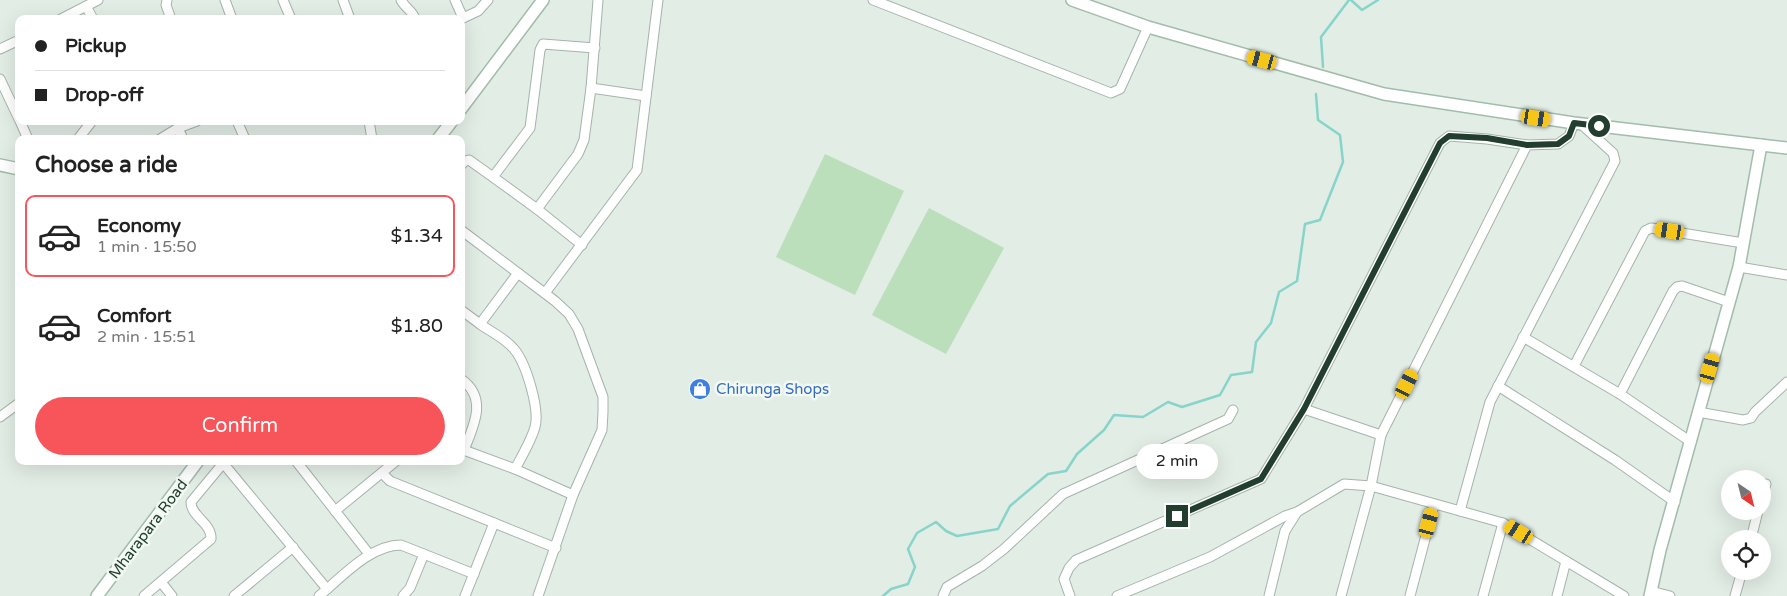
<!DOCTYPE html>
<html lang="en">
<head>
<meta charset="utf-8">
<style>
  :root { --surface:#fff; --page:#f6f6f6; --text:#222; --muted:#767676; --line:#e0e0e0; --accent:#f75559 }
  body { margin:0; font-family:"Varela Round",sans-serif; background:var(--page); color:var(--text); height:100vh; display:flex; flex-direction:column; font-size:19px; white-space:nowrap }
  * { box-sizing:border-box; margin:0 }
  p { font-size:16px; color:var(--muted) }
  .icon { flex:none; width:28px; height:28px; fill:none; stroke:currentColor; stroke-width:2; stroke-linecap:round; stroke-linejoin:round }
  .map { position:relative; flex:1; overflow:hidden }
  .side { position:absolute; left:15px; top:135px; width:450px; height:330px; display:flex; flex-direction:column; background:var(--surface); border-radius:10px; box-shadow:0 5px 20px #0002 }
  .side>* { flex:none }
  .top-card { position:absolute; left:15px; top:15px; width:450px; height:110px; border-radius:10px; box-shadow:0 5px 20px #0002; display:grid; align-content:center; height:110px; padding:0 20px; background:var(--surface) }
  .needle { width:32px; rotate:145deg }
  .fabs { position:absolute; left:1721px; top:470px; display:grid; gap:10px }
  .fabs a { display:grid; place-items:center; width:50px; height:50px; border-radius:50%; background:var(--surface); box-shadow:0 5px 20px #0002; font-size:25px }
  .end { position:absolute; width:22px; height:22px; margin:-11px; border:6px solid #213e2e; background:#fff; box-shadow:0 0 0 2px #fff }
  .from { border-radius:50% }
  .bubble { position:absolute; height:35px; border-radius:18px; background:var(--surface); box-shadow:0 5px 20px #0002; font-size:16px; font-weight:600; line-height:35px; text-align:center }
  .car { position:absolute; width:15px; height:30px; margin:-15px -8px; border-radius:6px; box-shadow:0 0 4px 1px #0007; background:linear-gradient(#f5c518 24%,#345 0 40%,#f5c518 0 76%,#345 0 86%,#f5c518 0) }
  .top-card b { display:flex; align-items:center; gap:18px; height:48px; font-size:19px }
  .top-card b+b { border-top:1px solid var(--line) }
  .top-card i { width:12px; height:12px; background:var(--text) }
  ul { padding:0; list-style:none }
  li { display:flex; align-items:center; gap:15px; height:82px; margin:0 10px 8px; padding:0 10px; border:2px solid transparent; border-radius:10px }
  li div { flex:1 }
  li b { display:block; font-size:19px }
  li em { font-style:normal; font-weight:600 }
  li.selected { border-color:var(--accent) }
  li>.icon { width:45px; height:45px; stroke-width:1.5 }
  h2 { padding:0 20px; font-size:22px; line-height:60px }
  .primary-button { display:flex; gap:10px; margin-top:auto; padding:10px 20px }
  .primary-button a { flex:1; height:58px; border-radius:30px; background:var(--accent); color:#fff; font-size:20px; font-weight:600; line-height:58px; text-align:center }
  .map>svg:first-child { display:block }
  .green { fill:#badfba }
  .lines { fill:none; stroke-linecap:round; stroke-linejoin:round }
  .stream { stroke:#87d4cb; stroke-width:2.5 }
  .street-casing { stroke:#a4b5aa; stroke-width:11 }
  .secondary-casing { stroke:#a2bcac; stroke-width:14 }
  .street { stroke:#fff; stroke-width:9 }
  .secondary { stroke:#fff; stroke-width:11 }
  .route { stroke:#213e2e; stroke-width:6 }
  .labels { text-anchor:middle; stroke-width:5; stroke-linejoin:round; paint-order:stroke }
  .shop-label { font-size:15px; fill:#366cbe; stroke:#f2f9f4; text-anchor:start }
  .street-label { font-size:15px; fill:#213e2e; stroke:#f2f9f4 }
</style>
</head>
<body>
<div class="map">
<svg width="1787" height="596" viewBox="0 0 1787 596">
  <rect width="100%" height="100%" fill="#e2ede5"/>
  <g class="green">
    <polygon points="825,154 904,191 855,295 776,257"/>
    <polygon points="929,208 1004,248 946,354 872,315"/>
  </g>
  <g class="lines">
    <g class="stream">
      <polyline points="1351,0 1362,10 1378,0"/>
      <polyline points="1323,67 1321,37 1349,0"/>
      <polyline points="883,596 891,589 908,584 915,567 908,549 917,533 936,522 946,531 957,536 998,529 1010,506 1048,474 1066,471 1077,454 1104,430 1114,415 1143,417 1168,402 1182,407 1220,395 1231,375 1252,372 1256,342 1271,323 1279,292 1297,281 1305,224 1320,220 1343,162 1340,135 1318,120 1316,94"/>
    </g>
    <g class="street-casing">
      <g id="street">
        <polyline points="167,0 166,5 171,19"/>
        <polyline points="225,0 232,19"/>
        <polyline points="283,0 291,19"/>
        <polyline points="343,0 350,19"/>
        <path d="M 401,0 C 405,8 413,11 415,19"/>
        <polyline points="455,0 463,18"/>
        <polyline points="873,0 1111,93 1120,89 1148,27"/>
        <polyline points="86,6 93,19"/>
        <polyline points="61,19 98,0"/>
        <polyline points="461,19 478,11 488,0"/>
        <polyline points="0,49 19,40"/>
        <polyline points="0,79 19,119"/>
        <polyline points="591,88 646,96"/>
        <polyline points="20,121 28,139"/>
        <polyline points="237,121 245,139"/>
        <polyline points="369,121 372,139"/>
        <polyline points="178,128 183,139"/>
        <polyline points="78,139 92,121"/>
        <polyline points="160,139 178,128 197,121"/>
        <polyline points="461,165 465,161 469,160 493,177"/>
        <polyline points="537,209 493,177 530,128 540,50 543,44 595,48"/>
        <polyline points="461,230 555,301 569,314 578,329 603,397 603,412 602,430 573,495 538,596"/>
        <polyline points="582,245 537,209 578,154 584,140 591,88 598,0"/>
        <polyline points="1739,267 1787,275"/>
        <path d="M 518,273 L 480,324 C 491,332 505,338 514,349 C 526,363 540,409 535,427 C 531,441 522,456 515,469 L 573,495"/>
        <polyline points="545,293 637,170 658,0"/>
        <polyline points="461,310 480,324"/>
        <polyline points="1523,337 1620,394 1691,442"/>
        <polyline points="1574,366 1645,231 1651,228 1743,243"/>
        <path d="M 461,379 C 488,398 474,425 464,450"/>
        <polyline points="1498,386 1615,460 1675,502"/>
        <polyline points="1620,394 1673,291 1677,287 1682,286 1729,302"/>
        <polyline points="1304,409 1381,435"/>
        <polyline points="1698,412 1743,420 1751,418 1755,412 1787,382"/>
        <polyline points="0,417 19,403"/>
        <polyline points="461,449 515,469"/>
        <polyline points="296,461 369,554"/>
        <polyline points="223,463 327,589"/>
        <polyline points="382,473 390,481 556,548"/>
        <polyline points="1762,496 1766,484"/>
        <polyline points="335,511 396,461"/>
        <polyline points="1460,511 1490,402 1615,161 1613,153 1581,124"/>
        <polyline points="1751,539 1758,511"/>
        <polyline points="161,582 172,596"/>
        <polyline points="1651,591 1670,596"/>
        <path d="M 144,596 L 211,539 C 212,523 191,517 191,502 L 225,461"/>
        <polyline points="234,596 293,547"/>
        <path d="M 319,596 C 342,577 370,545 401,545 L 474,574"/>
        <polyline points="403,596 410,588 424,554"/>
        <polyline points="465,596 494,523"/>
        <polyline points="943,596 947,587 982,566 1004,549 1063,494 1228,419 1233,410"/>
        <polyline points="1070,596 1064,579 1069,568 1076,560 1261,479 1304,409 1440,143 1449,136 1487,139 1527,145"/>
        <polyline points="1117,596 1210,557 1285,516 1297,512"/>
        <polyline points="1269,596 1285,531 1297,512 1344,484 1371,486 1503,523 1624,596"/>
        <polyline points="1341,596 1371,486 1381,435 1527,145 1558,144 1569,136 1574,123"/>
        <polyline points="1410,596 1434,505"/>
        <polyline points="1483,596 1503,523"/>
        <polyline points="1557,596 1566,561"/>
        <polyline points="1735,596 1742,571"/>
      </g>
    </g>
    <g class="secondary-casing">
      <g id="secondary">
        <polyline points="1072,0 1148,27 1384,94 1574,123 1787,148"/>
        <polyline points="461,109 543,0"/>
        <polyline points="438,139 452,121"/>
        <polyline points="0,165 19,169"/>
        <polyline points="97,596 198,461"/>
        <polyline points="1650,596 1660,550 1739,267 1761,145"/>
      </g>
    </g>
    <use href="#street" class="street"/>
    <use href="#secondary" class="secondary"/>
  </g>
  <g class="lines">
    <polyline class="route" points="1177,516 1261,479 1304,409 1440,143 1449,136 1487,138 1527,145 1558,144 1569,136 1574,123 1599,126"/>
  </g>
  <defs>
    <g id="shop-disc" transform="scale(1.125)"><circle r="9.5" fill="#3f7fe0" stroke="#f2f9f4"/><path d="M-5-2.5h2.3a2.7 3.5 0 0 1 5.4 0H5L5.5 6h-11ZM-1.5-2.5h3a1.5 2.3 0 0 0-3 0Z" fill="#fff"/></g>
  </defs>
  <g fill-rule="evenodd">
    <use href="#shop-disc" x="700" y="389"/>
  </g>
  <g class="labels">
    <g class="shop-label">
      <text x="716" y="394">Chirunga Shops</text>
    </g>
    <g class="street-label">
      <text transform="translate(148 529) rotate(-53)" y="5">Mharapara Road</text>
    </g>
  </g>
</svg>
<div class="fabs">
<a><svg class="needle" viewBox="-14 -14 28 28"><path d="M0-13l5 13h-10z" fill="#e53935"/><path d="M0 13l5-13h-10z" fill="#767676"/></svg></a>
<a><svg class="icon" aria-label="locate" viewBox="0 0 24 24"><circle cx="12" cy="12" r="6"/><path d="M12 2v4M12 18v4M2 12h4M18 12h4"/></svg></a>
</div>
<i class="end from" style="left:1599px;top:126px"></i>
<i class="end" style="left:1177px;top:516px"></i>
<div class="bubble" style="left:1136px;top:444px;width:82px">2 min</div>
<i class="car" style="left:1262px;top:60px;rotate:285deg"></i>
<i class="car" style="left:1536px;top:118px;rotate:99deg"></i>
<i class="car" style="left:1670px;top:231px;rotate:279deg"></i>
<i class="car" style="left:1710px;top:368px;rotate:16deg"></i>
<i class="car" style="left:1407px;top:384px;rotate:27deg"></i>
<i class="car" style="left:1429px;top:523px;rotate:15deg"></i>
<i class="car" style="left:1519px;top:532px;rotate:301deg"></i>
<div class="top-card">
<b><i class="from"></i>Pickup</b>
<b><i></i>Drop-off</b>
</div>
<section class="side">
<h2>Choose a ride</h2>
<ul>
<li class="selected"><svg class="icon" aria-label="car" viewBox="0 0 24 24"><path d="M5 17H2v-5l4-1 3-4h7l3 4 3 1v5h-3M9 17h6M6 11h13"/><circle cx="7" cy="17" r="2"/><circle cx="17" cy="17" r="2"/></svg><div><b>Economy</b><p>1 min · 15:50</p></div><em>$1.34</em></li>
<li><svg class="icon" aria-label="car" viewBox="0 0 24 24"><path d="M5 17H2v-5l4-1 3-4h7l3 4 3 1v5h-3M9 17h6M6 11h13"/><circle cx="7" cy="17" r="2"/><circle cx="17" cy="17" r="2"/></svg><div><b>Comfort</b><p>2 min · 15:51</p></div><em>$1.80</em></li>
</ul>
<div class="primary-button"><a>Confirm</a></div>
</section>
</div>
</body>
</html>
